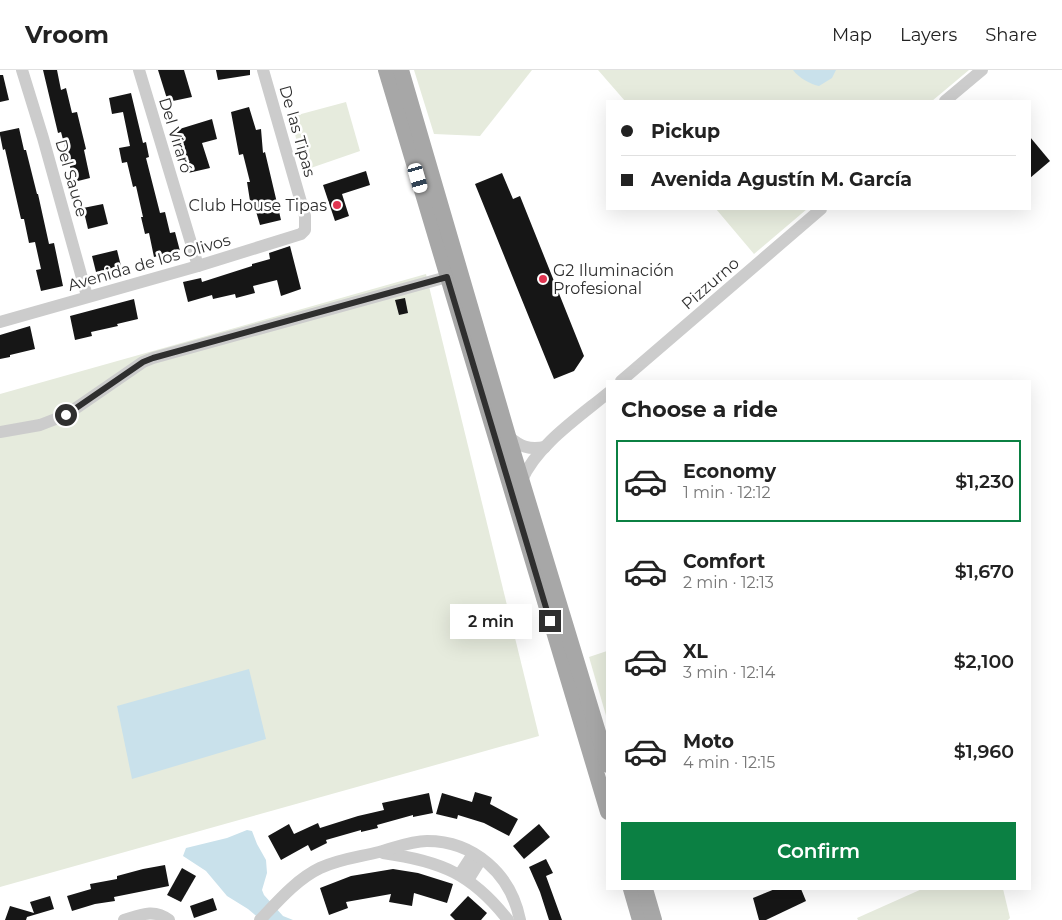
<!DOCTYPE html>
<html lang="en">
<head>
<meta charset="utf-8">
<style>
  :root { --surface:#fff; --page:#f6f6f6; --text:#222; --muted:#767676; --line:#e0e0e0; --accent:#0b8043 }
  body { margin:0; font-family:Montserrat,sans-serif; background:var(--page); color:var(--text); height:100vh; display:flex; flex-direction:column; font-size:19px; white-space:nowrap }
  * { box-sizing:border-box; margin:0 }
  p { font-size:16px; color:var(--muted) }
  .icon { flex:none; width:28px; height:28px; fill:none; stroke:currentColor; stroke-width:2; stroke-linecap:round; stroke-linejoin:round }
  .map { position:relative; flex:1; overflow:hidden }
  .details { position:absolute; left:606px; top:310px; width:425px; height:510px; display:flex; flex-direction:column; background:var(--surface); border-radius:0px; box-shadow:0 5px 20px #0002 }
  .details>* { flex:none }
  .guide { position:absolute; left:606px; top:30px; width:425px; height:110px; border-radius:0px; box-shadow:0 5px 20px #0002; display:grid; align-content:center; height:110px; padding:0 15px; background:var(--surface) }
  .end { position:absolute; width:22px; height:22px; margin:-11px; border:6px solid #2f2f2f; background:#fff; box-shadow:0 0 0 2px #fff }
  .from { border-radius:50% }
  .bubble { position:absolute; height:35px; border-radius:0px; background:var(--surface); box-shadow:0 5px 20px #0002; font-size:16px; font-weight:600; line-height:35px; text-align:center }
  .car { position:absolute; width:15px; height:30px; margin:-15px -8px; border-radius:6px; box-shadow:0 0 4px 1px #0007; background:linear-gradient(#fff 24%,#345 0 40%,#fff 0 76%,#345 0 86%,#fff 0) }
  .guide b { display:flex; align-items:center; gap:18px; height:48px; font-size:19px }
  .guide b+b { border-top:1px solid var(--line) }
  .guide i { width:12px; height:12px; background:var(--text) }
  ul { padding:0; list-style:none }
  li { display:flex; align-items:center; gap:15px; height:82px; margin:0 10px 8px; padding:0 5px; border:2px solid transparent; border-radius:0px }
  li div { flex:1 }
  li b { display:block; font-size:19px }
  li em { font-style:normal; font-weight:600 }
  li.on { border-color:var(--accent) }
  li>.icon { width:45px; height:45px; stroke-width:1.5 }
  h2 { padding:0 15px; font-size:22px; line-height:60px }
  .button { display:flex; gap:10px; margin-top:auto; padding:10px 15px }
  .button a { flex:1; height:58px; border-radius:0px; background:var(--accent); color:#fff; font-size:20px; font-weight:600; line-height:58px; text-align:center }
  header { display:flex; align-items:center; gap:30px; box-sizing:border-box; height:70px; padding:0 25px; background:var(--surface); border-bottom:1px solid var(--line) }
  header strong { font-size:24px }
  nav { display:flex; gap:28px; margin-inline-start:auto; font-size:18px }
  .map>svg:first-child { display:block }
  .green { fill:#e6ebdd }
  .water { fill:#c9e1eb }
  .building { fill:#161616 }
  .lines { fill:none; stroke-linecap:round; stroke-linejoin:round }
  .minor { stroke:#ccc; stroke-width:12 }
  .major { stroke:#a7a7a7; stroke-width:16 }
  .route { stroke:#2f2f2f; stroke-width:6 }
  .poi-dot { fill:#e13551; stroke:#fff; stroke-width:2 }
  .labels { text-anchor:middle; stroke-width:5; stroke-linejoin:round; paint-order:stroke }
  .street-label { font-size:16px; fill:#2f2f2f; stroke:#fff }
  .poi-label { font-size:16px; fill:#2f2f2f; stroke:#fff; text-anchor:end }
</style>
</head>
<body>
<header>
<strong>Vroom</strong>
<nav><a>Map</a><a>Layers</a><a>Share</a></nav>
</header>
<div class="map">
<svg width="1062" height="850" viewBox="0 0 1062 850">
  <rect width="100%" height="100%" fill="#fff"/>
  <g class="green">
    <polygon points="414,0 532,0 480,66 434,64"/>
    <polygon points="598,0 969,0 932,31 625,31"/>
    <polygon points="346,32 360,81 305,100 290,47"/>
    <polygon points="716,139 807,139 754,184"/>
    <polygon points="426,204 539,666 0,817 0,324"/>
    <polygon points="607,581 608,581 607,649 589,587"/>
    <polygon points="922,819 1003,819 1010,848 1008,850 858,850 857,848"/>
  </g>
  <g class="water">
    <path d="M 793,0 L 836,0 L 832,8 L 819,16 C 811,15 798,7 793,0 Z"/>
    <polygon points="249,599 266,669 132,709 117,636"/>
    <polygon points="247,760 252,761 257,774 266,790 267,803 262,820 264,825 283,846 293,850 261,850 248,839 227,826 206,801 183,786 186,778 227,768"/>
  </g>
  <g class="building">
    <polygon points="43,0 57,0 61,20 66,18 72,43 77,42 86,79 84,80 90,108 74,112 61,62 58,63"/>
    <polygon points="158,0 184,0 192,27 168,32"/>
    <polygon points="216,0 250,0 250,5 218,10"/>
    <polygon points="0,5 3,5 9,30 0,32"/>
    <polygon points="131,23 143,73 146,72 149,87 146,88 160,143 165,142 170,163 175,162 180,181 154,187 149,163 145,164 141,147 143,147 136,116 133,117 127,92 122,93 119,78 130,76 123,42 112,44 109,28"/>
    <polygon points="249,37 256,60 261,59 263,83 265,82 281,150 260,155 253,131 250,131 247,112 250,112 243,84 239,85 231,42"/>
    <polygon points="212,49 217,69 202,73 210,98 188,103 183,78 179,79 173,61"/>
    <polygon points="19,58 24,80 26,80 37,124 38,124 49,174 54,173 63,216 41,221 36,200 41,199 35,172 29,173 24,149 21,149 5,79 3,80 0,65 0,62"/>
    <polygon points="1030,67 1050,91 1030,108"/>
    <polygon points="366,101 370,115 342,124 349,146 335,151 323,115"/>
    <polygon points="502,103 513,129 520,126 584,286 574,301 554,309 475,114"/>
    <polygon points="103,134 108,154 88,159 83,138"/>
    <polygon points="290,176 301,219 281,226 277,210 253,216 255,223 236,228 235,224 213,229 212,225 188,232 183,212 201,208 202,212 252,196 252,194 270,189 269,183"/>
    <polygon points="117,180 121,196 96,202 92,186"/>
    <polygon points="405,228 408,243 399,245 395,230"/>
    <polygon points="134,229 138,249 117,254 118,256 91,262 92,266 75,270 70,246"/>
    <polygon points="30,256 35,279 10,285 10,287 0,289 0,265"/>
    <polygon points="475,722 492,727 490,734 518,749 509,766 484,753 458,745 457,749 436,744 442,723 472,732"/>
    <polygon points="429,723 433,743 413,747 413,745 377,755 378,758 361,762 361,760 326,770 327,773 311,781 308,775 281,790 268,766 289,754 294,764 318,753 320,758 358,746 384,740 382,733"/>
    <polygon points="539,754 550,767 524,789 513,776"/>
    <polygon points="546,789 553,803 546,806 562,850 549,850 540,822 529,797"/>
    <polygon points="165,795 169,816 114,827 115,831 95,834 72,841 67,826 91,819 90,814 117,809 117,806 143,799"/>
    <polygon points="182,798 196,806 181,832 167,825"/>
    <polygon points="393,799 418,803 453,814 447,833 414,823 412,836 389,832 391,824 346,832 348,838 329,845 320,818 351,806"/>
    <polygon points="775,819 801,819 806,831 766,850 759,850 753,828"/>
    <polygon points="50,826 54,839 27,847 26,850 5,850 10,836 34,843 30,832"/>
    <polygon points="468,826 487,843 481,850 455,850 450,845"/>
    <polygon points="213,828 217,840 194,848 190,836"/>
  </g>
  <g class="lines">
    <g class="minor">
      <polyline points="22,0 43,68 87,226"/>
      <polyline points="139,0 198,196"/>
      <polyline points="945,31 982,0"/>
      <polyline points="0,252 198,196 301,164 305,160 305,146 263,0"/>
      <polyline points="621,311 821,139"/>
      <polyline points="0,362 40,355 66,345 143,292 153,288 447,207"/>
      <path d="M 508,366 C 521,377 529,380 545,377"/>
      <path d="M 522,410 C 536,376 579,347 608,323"/>
      <path d="M 383,783 C 441,791 472,804 508,850"/>
      <polyline points="460,804 473,784"/>
      <polyline points="468,810 481,789"/>
      <path d="M 124,850 C 140,845 154,838 169,850"/>
      <path d="M 260,850 C 278,831 297,809 320,798 C 339,789 359,787 379,782 C 395,778 410,771 427,771 C 474,771 511,804 520,850"/>
    </g>
    <g class="major">
      <polyline points="386,0 608,742"/>
      <polyline points="401,0 508,366 608,695"/>
      <polyline points="631,819 640,850"/>
      <polyline points="645,819 654,850"/>
    </g>
  </g>
  <g class="lines">
    <polyline class="route" points="66,345 143,292 153,288 447,207 550,551"/>
  </g>
  <g class="poi-dot">
    <circle cx="337" cy="135" r="5"/>
    <circle cx="543" cy="209" r="5"/>
  </g>
  <g class="labels">
    <g class="street-label">
      <text transform="translate(298 61) rotate(74)" y="6">De las Tipas</text>
      <text transform="translate(176 65) rotate(73)" y="6">Del Viraró</text>
      <text transform="translate(72 108) rotate(74)" y="6">Del Sauce</text>
      <text transform="translate(149 192) rotate(-16)" y="6">Avenida de los Olivos</text>
      <text transform="translate(710 213) rotate(-41)" y="6">Pizzurno</text>
    </g>
    <g class="poi-label">
      <text x="327" y="141">Club House Tipas</text>
      <text x="553" y="206" text-anchor="start">G2 Iluminación<tspan x="553" dy="18">Profesional</tspan></text>
    </g>
  </g>
</svg>
<i class="end from" style="left:66px;top:345px"></i>
<i class="end" style="left:550px;top:551px"></i>
<div class="bubble" style="left:450px;top:534px;width:82px">2 min</div>
<i class="car" style="left:418px;top:108px;rotate:164deg"></i>
<div class="guide">
<b><i class="from"></i>Pickup</b>
<b><i></i>Avenida Agustín M. García</b>
</div>
<section class="details">
<h2>Choose a ride</h2>
<ul>
<li class="on"><svg class="icon" aria-label="car" viewBox="0 0 24 24"><path d="M5 17H2v-5l4-1 3-4h7l3 4 3 1v5h-3M9 17h6M6 11h13"/><circle cx="7" cy="17" r="2"/><circle cx="17" cy="17" r="2"/></svg><div><b>Economy</b><p>1 min · 12:12</p></div><em>$1,230</em></li>
<li><svg class="icon" aria-label="car" viewBox="0 0 24 24"><path d="M5 17H2v-5l4-1 3-4h7l3 4 3 1v5h-3M9 17h6M6 11h13"/><circle cx="7" cy="17" r="2"/><circle cx="17" cy="17" r="2"/></svg><div><b>Comfort</b><p>2 min · 12:13</p></div><em>$1,670</em></li>
<li><svg class="icon" aria-label="car" viewBox="0 0 24 24"><path d="M5 17H2v-5l4-1 3-4h7l3 4 3 1v5h-3M9 17h6M6 11h13"/><circle cx="7" cy="17" r="2"/><circle cx="17" cy="17" r="2"/></svg><div><b>XL</b><p>3 min · 12:14</p></div><em>$2,100</em></li>
<li><svg class="icon" aria-label="car" viewBox="0 0 24 24"><path d="M5 17H2v-5l4-1 3-4h7l3 4 3 1v5h-3M9 17h6M6 11h13"/><circle cx="7" cy="17" r="2"/><circle cx="17" cy="17" r="2"/></svg><div><b>Moto</b><p>4 min · 12:15</p></div><em>$1,960</em></li>
</ul>
<div class="button"><a>Confirm</a></div>
</section>
</div>
</body>
</html>
